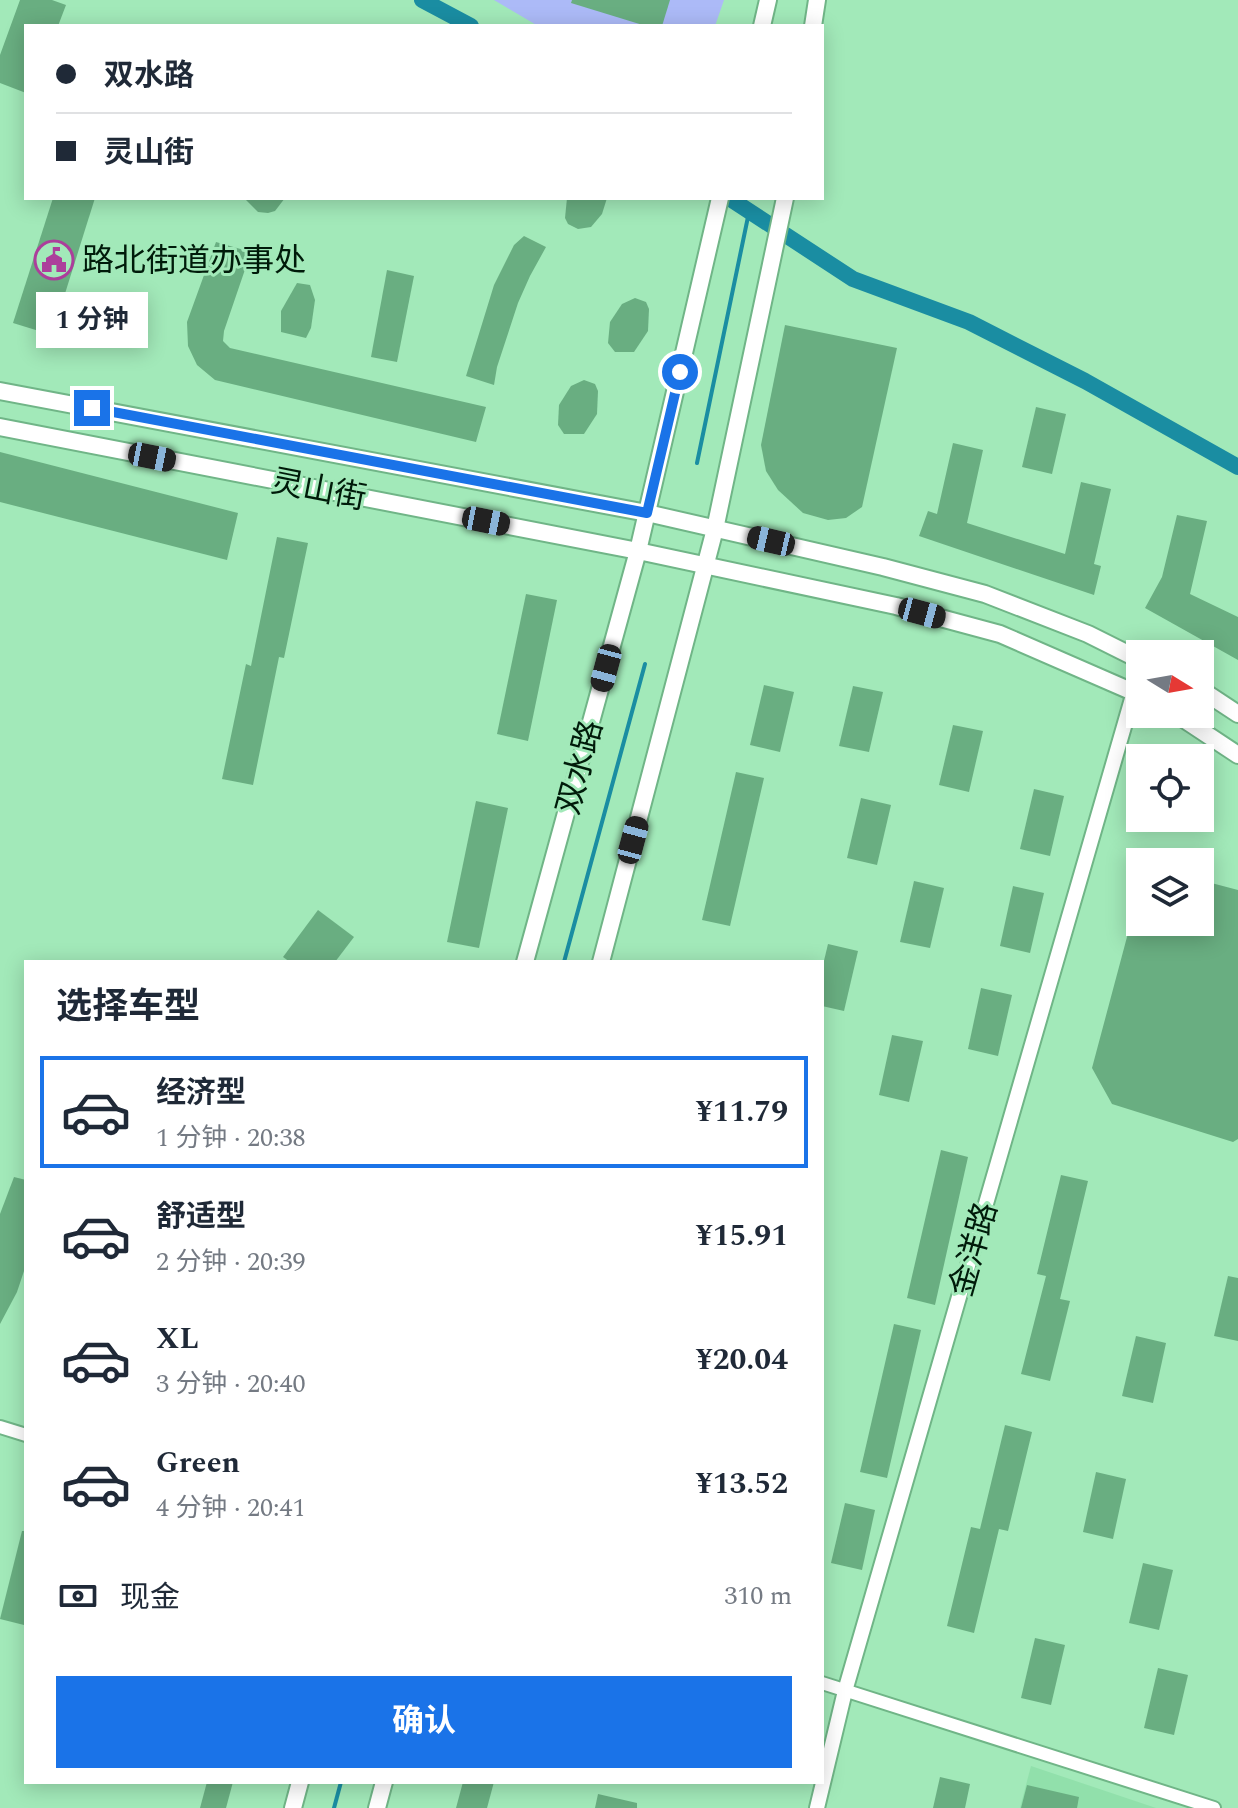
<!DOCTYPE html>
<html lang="zh">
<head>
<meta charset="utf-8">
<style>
  :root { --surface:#fff; --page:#f2f2f3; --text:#1f2937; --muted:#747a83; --line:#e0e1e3; --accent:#1a73e8 }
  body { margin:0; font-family:Spectral,"Noto Sans SC",serif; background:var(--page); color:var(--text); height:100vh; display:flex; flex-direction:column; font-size:30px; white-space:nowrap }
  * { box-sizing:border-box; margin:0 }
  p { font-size:26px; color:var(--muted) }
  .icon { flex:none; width:44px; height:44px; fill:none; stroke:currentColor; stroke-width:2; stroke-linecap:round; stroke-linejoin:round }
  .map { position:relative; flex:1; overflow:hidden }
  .sheet { position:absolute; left:24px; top:960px; width:800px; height:824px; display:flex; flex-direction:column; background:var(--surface); border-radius:0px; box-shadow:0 4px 20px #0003 }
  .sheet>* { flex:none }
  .hud { position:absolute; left:24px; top:24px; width:800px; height:176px; border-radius:0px; box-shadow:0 4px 20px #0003; display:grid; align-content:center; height:176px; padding:0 32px; background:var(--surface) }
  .needle { width:52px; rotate:101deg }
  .tools { position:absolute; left:1126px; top:640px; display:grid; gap:16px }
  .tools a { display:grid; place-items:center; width:88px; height:88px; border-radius:0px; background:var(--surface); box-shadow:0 4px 20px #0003; font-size:40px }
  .end { position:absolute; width:36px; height:36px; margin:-18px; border:10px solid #1a73e8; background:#fff; box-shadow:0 0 0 4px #fff }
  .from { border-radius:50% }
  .bubble { position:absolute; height:56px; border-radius:0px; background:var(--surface); box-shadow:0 4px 20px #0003; font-size:26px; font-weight:700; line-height:56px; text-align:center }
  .car { position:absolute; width:24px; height:48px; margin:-24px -12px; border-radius:10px; box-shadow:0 0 6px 2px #0007; background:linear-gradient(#222 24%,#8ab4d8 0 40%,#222 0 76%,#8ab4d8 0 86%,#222 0) }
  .hud b { display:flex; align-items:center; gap:28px; height:76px; font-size:30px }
  .hud b+b { border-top:2px solid var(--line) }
  .hud i { width:20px; height:20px; background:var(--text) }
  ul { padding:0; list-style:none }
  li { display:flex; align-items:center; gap:24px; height:112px; margin:0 16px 12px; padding:0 16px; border:4px solid transparent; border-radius:0px }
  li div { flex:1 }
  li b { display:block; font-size:30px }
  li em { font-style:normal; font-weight:700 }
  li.active { border-color:var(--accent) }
  li>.icon { width:72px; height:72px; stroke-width:1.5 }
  h2 { padding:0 32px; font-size:36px; line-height:96px }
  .pay { display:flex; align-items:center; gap:20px; height:88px; padding:0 32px; font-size:30px }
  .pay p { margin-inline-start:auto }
  .cta { display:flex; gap:16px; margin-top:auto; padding:16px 32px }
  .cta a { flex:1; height:92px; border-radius:0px; background:var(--accent); color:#fff; font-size:32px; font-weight:700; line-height:92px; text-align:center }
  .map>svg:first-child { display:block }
  .built { fill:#91e0ab }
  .green { fill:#acbaf7 }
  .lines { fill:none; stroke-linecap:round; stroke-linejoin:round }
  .stream { stroke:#1a8da2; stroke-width:4 }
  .canal { stroke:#1a8da2; stroke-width:16 }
  .building { fill:#69ae81 }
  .minor-casing { stroke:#70b587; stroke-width:16 }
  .tertiary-casing { stroke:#70b587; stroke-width:18 }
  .secondary-casing { stroke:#70b587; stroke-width:20 }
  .minor { stroke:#fff; stroke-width:12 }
  .tertiary { stroke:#fff; stroke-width:14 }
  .secondary { stroke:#fff; stroke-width:16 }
  .route { stroke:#1a73e8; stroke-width:10 }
  .labels { text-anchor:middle; stroke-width:6; stroke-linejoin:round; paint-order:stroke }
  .poi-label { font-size:32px; fill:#001b0a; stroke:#a2e9b9; text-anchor:start }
  .street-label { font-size:32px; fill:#001b0a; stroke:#a2e9b9 }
</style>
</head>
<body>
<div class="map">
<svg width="1238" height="1808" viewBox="0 0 1238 1808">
  <rect width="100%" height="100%" fill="#a2e9b9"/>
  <polygon class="built" points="1031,1766 1156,1808 1020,1808"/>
  <polygon class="green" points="494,0 724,0 715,26 538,26"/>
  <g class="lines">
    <g class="stream">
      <polyline points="697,463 749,212"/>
      <polyline points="564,962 645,664"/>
      <polyline points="334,1808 341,1782"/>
    </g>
    <g class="canal">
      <polyline points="422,0 471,26"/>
      <polyline points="729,198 853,279 969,322 1085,381 1238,467"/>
    </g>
  </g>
  <g class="building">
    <polygon points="20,0 52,0 66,5 58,26 26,26 26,93 0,83 0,55"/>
    <polygon points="572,0 670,0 662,26 646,26 571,3"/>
    <polygon points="53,198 95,198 52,335 13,323"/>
    <polygon points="244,198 285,198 275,211 268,213 258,212"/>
    <polygon points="567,198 607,198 602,214 591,227 578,229 568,224 565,218"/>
    <polygon points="524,236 546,247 530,276 518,303 497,367 494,385 466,376 494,285 514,245"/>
    <polygon points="216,242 251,252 224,331 223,341 230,348 486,407 476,442 215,380 197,365 188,346 187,322"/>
    <polygon points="387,270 414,276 397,362 371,357"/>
    <polygon points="297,283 310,285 315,300 311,328 306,338 281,332 281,311"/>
    <polygon points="635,298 646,302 649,309 648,331 634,352 615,352 608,343 610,322 622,304"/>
    <polygon points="785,325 897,348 862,507 846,518 828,520 803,513 778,490 766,471 761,445"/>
    <polygon points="584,380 595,384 598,391 597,414 584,434 564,434 558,425 559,405 571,386"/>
    <polygon points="1036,407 1066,414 1052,474 1022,467"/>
    <polygon points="953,443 983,450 967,523 1065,554 1081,482 1111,489 1094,564 1101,566 1094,595 919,536 928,511 937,514"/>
    <polygon points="0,452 238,513 227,560 0,502"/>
    <polygon points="1177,515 1207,521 1190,594 1238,617 1238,660 1145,608 1162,577"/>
    <polygon points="277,537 308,543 284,658 279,657 253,785 222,779 246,664 251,666"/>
    <polygon points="526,594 557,600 528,741 497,734"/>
    <polygon points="764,685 794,692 780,752 750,745"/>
    <polygon points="853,686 883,692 869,752 839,746"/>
    <polygon points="953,725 983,731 969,792 939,785"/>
    <polygon points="736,772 764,778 730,926 702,920"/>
    <polygon points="1034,789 1064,796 1050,856 1020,849"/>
    <polygon points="861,798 891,805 877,865 847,858"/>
    <polygon points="476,801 508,808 479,948 447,942"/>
    <polygon points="1200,880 1238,890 1238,1139 1233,1142 1112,1104 1092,1068 1131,922 1200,922"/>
    <polygon points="914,881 944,888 930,948 900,942"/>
    <polygon points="1013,886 1044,893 1030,953 1000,946"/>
    <polygon points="318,910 354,937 335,962 290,962 283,957"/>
    <polygon points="828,944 858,951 844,1011 822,1006 822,969"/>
    <polygon points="981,988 1012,995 998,1056 968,1049"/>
    <polygon points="892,1035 923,1041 909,1102 879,1095"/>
    <polygon points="941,1150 968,1157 935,1305 907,1298"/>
    <polygon points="1061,1175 1088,1181 1060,1299 1070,1301 1050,1381 1021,1374 1046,1276 1037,1274"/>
    <polygon points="14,1177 26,1180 26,1265 17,1292 0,1324 0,1214"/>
    <polygon points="1228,1276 1238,1278 1238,1341 1214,1336"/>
    <polygon points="894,1324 921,1330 887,1478 860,1472"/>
    <polygon points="1136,1336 1166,1343 1153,1403 1122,1396"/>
    <polygon points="1005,1425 1032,1432 1008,1531 999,1529 974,1633 947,1626 971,1527 980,1529"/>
    <polygon points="1096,1472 1126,1479 1113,1539 1083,1532"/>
    <polygon points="845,1503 875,1510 862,1570 831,1563"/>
    <polygon points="22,1531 26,1531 26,1616 24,1625 0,1619"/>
    <polygon points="1143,1563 1173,1570 1159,1630 1129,1623"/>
    <polygon points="1035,1638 1065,1645 1051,1705 1021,1698"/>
    <polygon points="1158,1668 1188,1675 1174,1735 1144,1728"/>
    <polygon points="940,1777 970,1784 965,1808 933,1808"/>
    <polygon points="207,1782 233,1782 226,1808 200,1808"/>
    <polygon points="463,1782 494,1782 487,1808 456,1808"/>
    <polygon points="1027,1785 1079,1797 1077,1808 1021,1808"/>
    <polygon points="598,1794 637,1803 637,1808 595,1808"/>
  </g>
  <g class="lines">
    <g class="minor-casing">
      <g id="minor">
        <polyline points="0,1427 26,1435"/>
        <polyline points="822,1683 1214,1808"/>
      </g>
    </g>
    <g class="tertiary-casing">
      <polyline id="tertiary" points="817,1808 845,1691 1134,692"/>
    </g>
    <g class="secondary-casing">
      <g id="secondary">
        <polyline points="762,26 768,0"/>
        <polyline points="813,26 817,0"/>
        <polyline points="0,391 647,513 883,567 985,594 1088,634 1140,660"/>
        <polyline points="0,427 638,551 896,606 1000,634 1140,695"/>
        <polyline points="1200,689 1238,714"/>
        <polyline points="1176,714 1238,755"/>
        <polyline points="525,962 638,551 720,198"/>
        <polyline points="601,962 715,529 785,198"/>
        <polyline points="293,1808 300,1782"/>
        <polyline points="377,1808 384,1782"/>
      </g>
    </g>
    <use href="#minor" class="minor"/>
    <use href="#tertiary" class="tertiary"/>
    <use href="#secondary" class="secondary"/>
  </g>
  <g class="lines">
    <polyline class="route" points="92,408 647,513 680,372"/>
  </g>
  <defs>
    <g id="civic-ring" transform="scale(2)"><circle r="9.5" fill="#a2e9b9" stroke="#ac3e9b" stroke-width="1.5"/><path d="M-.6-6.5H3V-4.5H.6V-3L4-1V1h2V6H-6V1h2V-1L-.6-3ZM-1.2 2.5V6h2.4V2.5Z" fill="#ac3e9b"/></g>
  </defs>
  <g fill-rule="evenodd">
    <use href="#civic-ring" x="54" y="260"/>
  </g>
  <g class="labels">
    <g class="poi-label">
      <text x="82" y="271">路北街道办事处</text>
    </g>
    <g class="street-label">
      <text transform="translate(319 489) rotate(11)" y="11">灵山街</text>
      <text transform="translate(579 767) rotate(-75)" y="11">双水路</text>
      <text transform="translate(973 1249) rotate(-74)" y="11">金洋路</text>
    </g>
  </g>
</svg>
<div class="tools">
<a><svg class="needle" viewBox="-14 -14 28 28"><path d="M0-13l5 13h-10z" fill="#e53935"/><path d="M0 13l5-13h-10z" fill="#747a83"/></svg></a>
<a><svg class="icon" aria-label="locate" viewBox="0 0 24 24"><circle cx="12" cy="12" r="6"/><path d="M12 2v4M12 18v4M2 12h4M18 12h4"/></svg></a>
<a><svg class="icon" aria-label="layers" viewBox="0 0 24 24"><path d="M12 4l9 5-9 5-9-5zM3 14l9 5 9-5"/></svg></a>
</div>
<i class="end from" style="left:680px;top:372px"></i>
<i class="end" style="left:92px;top:408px"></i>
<div class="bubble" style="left:36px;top:292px;width:112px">1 分钟</div>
<i class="car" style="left:152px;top:457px;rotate:101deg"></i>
<i class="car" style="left:486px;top:521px;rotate:101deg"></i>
<i class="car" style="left:771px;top:541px;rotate:283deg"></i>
<i class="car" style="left:922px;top:613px;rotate:105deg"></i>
<i class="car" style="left:606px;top:668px;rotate:195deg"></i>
<i class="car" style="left:633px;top:840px;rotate:15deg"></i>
<div class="hud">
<b><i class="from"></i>双水路</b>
<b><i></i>灵山街</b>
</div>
<section class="sheet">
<h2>选择车型</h2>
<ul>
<li class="active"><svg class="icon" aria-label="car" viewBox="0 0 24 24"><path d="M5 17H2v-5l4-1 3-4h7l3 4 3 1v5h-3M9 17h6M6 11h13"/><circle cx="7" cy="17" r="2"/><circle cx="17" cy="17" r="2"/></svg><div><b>经济型</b><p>1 分钟 · 20:38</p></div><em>¥11.79</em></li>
<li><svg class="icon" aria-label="car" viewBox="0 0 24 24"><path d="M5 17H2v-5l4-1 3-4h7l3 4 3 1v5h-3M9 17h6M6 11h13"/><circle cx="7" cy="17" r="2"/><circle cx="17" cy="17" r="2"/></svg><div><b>舒适型</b><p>2 分钟 · 20:39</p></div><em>¥15.91</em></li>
<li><svg class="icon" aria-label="car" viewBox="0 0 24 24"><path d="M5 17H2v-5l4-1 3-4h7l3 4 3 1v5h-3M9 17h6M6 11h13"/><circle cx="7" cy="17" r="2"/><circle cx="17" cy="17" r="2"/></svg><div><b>XL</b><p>3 分钟 · 20:40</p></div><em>¥20.04</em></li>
<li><svg class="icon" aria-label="car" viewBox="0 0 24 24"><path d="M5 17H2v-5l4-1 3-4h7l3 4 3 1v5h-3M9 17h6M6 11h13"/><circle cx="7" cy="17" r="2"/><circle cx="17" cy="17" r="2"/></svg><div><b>Green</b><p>4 分钟 · 20:41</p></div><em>¥13.52</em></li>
</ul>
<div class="pay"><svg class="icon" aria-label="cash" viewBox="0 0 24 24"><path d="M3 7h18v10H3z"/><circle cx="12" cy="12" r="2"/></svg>现金<p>310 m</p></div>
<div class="cta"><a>确认</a></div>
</section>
</div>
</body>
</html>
